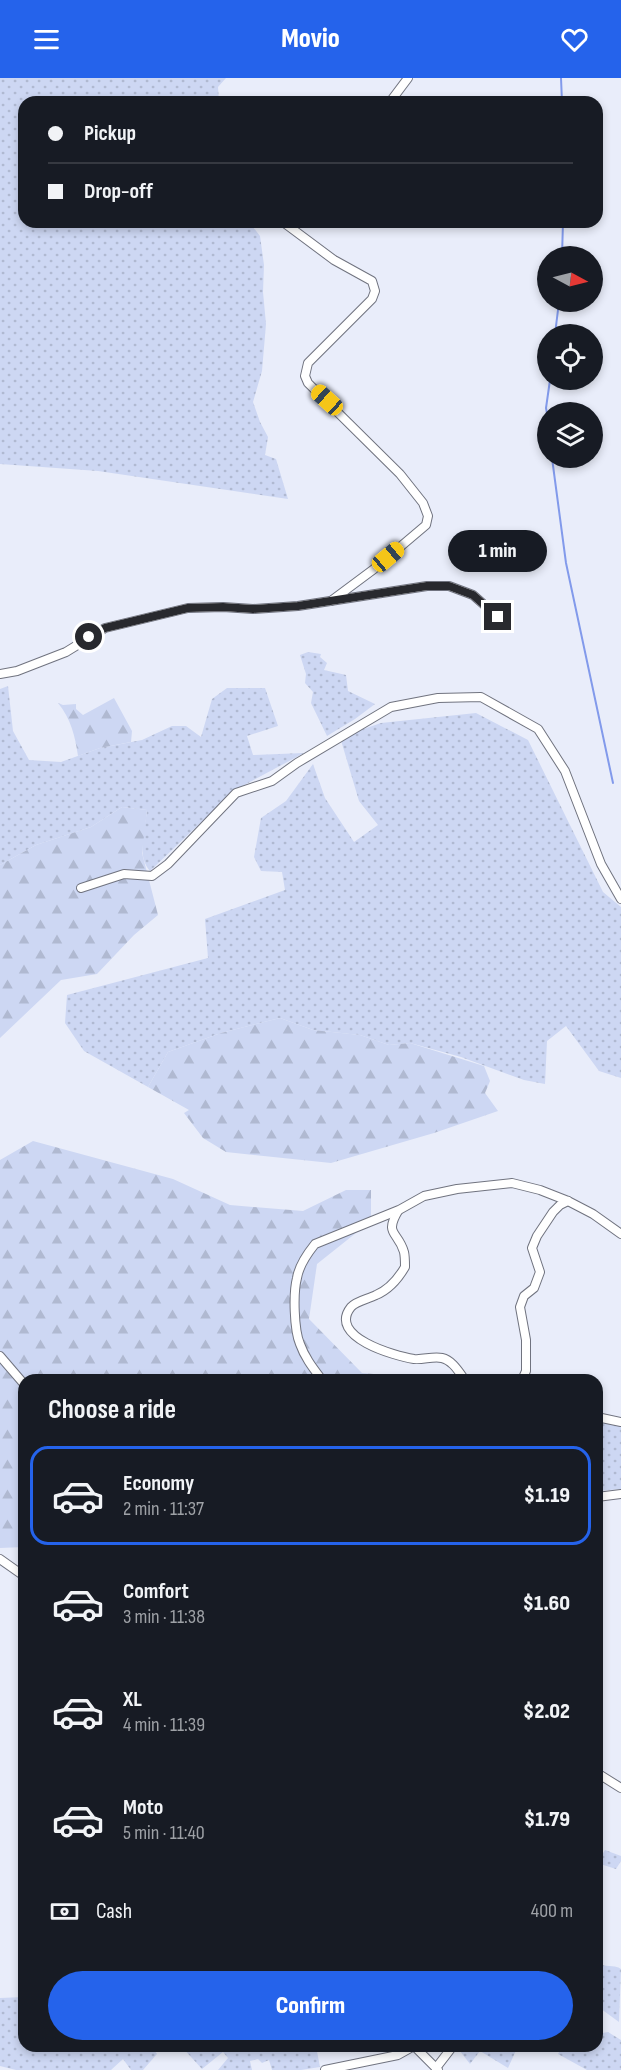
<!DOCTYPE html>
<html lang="en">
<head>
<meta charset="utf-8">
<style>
  :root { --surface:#171b24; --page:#242831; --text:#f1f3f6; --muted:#9ea1a6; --line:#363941; --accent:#2563eb }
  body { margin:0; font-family:"Sofia Sans Condensed",sans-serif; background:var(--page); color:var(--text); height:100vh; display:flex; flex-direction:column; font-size:22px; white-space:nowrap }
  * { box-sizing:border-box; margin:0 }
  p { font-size:20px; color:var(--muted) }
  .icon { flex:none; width:33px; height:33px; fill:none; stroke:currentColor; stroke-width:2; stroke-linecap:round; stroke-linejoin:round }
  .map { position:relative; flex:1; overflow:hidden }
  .side { position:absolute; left:18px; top:1296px; width:585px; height:678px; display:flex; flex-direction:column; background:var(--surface); border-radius:18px; box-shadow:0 3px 9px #0003 }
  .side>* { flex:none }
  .banner { position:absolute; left:18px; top:18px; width:585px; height:132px; border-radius:18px; box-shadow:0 3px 9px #0003; display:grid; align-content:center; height:132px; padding:0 30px; background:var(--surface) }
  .needle { width:39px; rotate:97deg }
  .controls { position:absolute; left:537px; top:168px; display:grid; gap:12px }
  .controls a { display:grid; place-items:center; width:66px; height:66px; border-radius:50%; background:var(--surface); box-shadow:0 3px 9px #0003; font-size:30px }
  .end { position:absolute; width:27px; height:27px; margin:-14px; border:8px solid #28292e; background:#fff; box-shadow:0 0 0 3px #fff }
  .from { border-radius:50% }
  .bubble { position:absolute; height:42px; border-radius:21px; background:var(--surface); box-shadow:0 3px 9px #0003; font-size:20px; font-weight:800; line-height:42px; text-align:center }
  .car { position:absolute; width:18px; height:36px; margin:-18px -9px; border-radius:8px; box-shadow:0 0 4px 2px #0007; background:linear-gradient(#f5c518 24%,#345 0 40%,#f5c518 0 76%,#345 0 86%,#f5c518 0) }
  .banner b { display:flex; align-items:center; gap:21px; height:57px; font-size:22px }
  .banner b+b { border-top:2px solid var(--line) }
  .banner i { width:15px; height:15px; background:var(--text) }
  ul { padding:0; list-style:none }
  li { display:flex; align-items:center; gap:18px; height:99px; margin:0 12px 9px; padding:0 18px; border:3px solid transparent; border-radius:18px }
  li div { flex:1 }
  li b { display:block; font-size:22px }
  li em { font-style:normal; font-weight:800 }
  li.current { border-color:var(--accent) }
  li>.icon { width:54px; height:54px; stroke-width:1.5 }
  h2 { padding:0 30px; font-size:27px; line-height:72px }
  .pay { display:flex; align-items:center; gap:15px; height:66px; padding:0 30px; font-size:22px }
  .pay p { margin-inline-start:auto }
  .primary-button { display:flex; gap:12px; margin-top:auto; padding:12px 30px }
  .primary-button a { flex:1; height:69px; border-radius:36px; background:var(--accent); color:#fff; font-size:24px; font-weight:800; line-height:69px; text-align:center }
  header { display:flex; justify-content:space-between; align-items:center; height:78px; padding:0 30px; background:var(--accent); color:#fff; font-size:27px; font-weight:800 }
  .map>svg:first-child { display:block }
  .grass { fill:url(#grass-dots) }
  .forest { fill:url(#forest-firs) }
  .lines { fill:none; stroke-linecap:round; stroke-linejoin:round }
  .stream { stroke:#829aeb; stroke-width:2 }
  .minor-casing { stroke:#70737f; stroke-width:10 }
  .minor { stroke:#fff; stroke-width:8 }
  .route { stroke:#28292e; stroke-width:8 }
</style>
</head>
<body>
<header><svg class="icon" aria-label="menu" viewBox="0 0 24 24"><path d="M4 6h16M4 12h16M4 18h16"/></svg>Movio<svg class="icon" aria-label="heart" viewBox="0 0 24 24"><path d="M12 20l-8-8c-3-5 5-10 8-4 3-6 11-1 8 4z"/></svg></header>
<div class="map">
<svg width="621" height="1992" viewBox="0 0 621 1992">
  <defs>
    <pattern id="grass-dots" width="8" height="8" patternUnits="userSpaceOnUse" patternTransform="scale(1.5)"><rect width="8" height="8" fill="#cdd7f3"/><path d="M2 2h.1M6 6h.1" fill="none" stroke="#b0b9d1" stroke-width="1.8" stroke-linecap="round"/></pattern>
    <pattern id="forest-firs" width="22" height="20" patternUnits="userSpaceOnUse" patternTransform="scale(1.5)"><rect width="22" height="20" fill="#cdd7f3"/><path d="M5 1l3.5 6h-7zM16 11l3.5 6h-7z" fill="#b0b9d1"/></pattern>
  </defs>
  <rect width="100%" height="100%" fill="#e9edfa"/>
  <g class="grass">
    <polygon points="0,0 226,0 218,9 219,24 24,24 24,144 249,144 260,158 264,187 263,214 266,246 262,293 253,324 260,344 268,359 265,377 276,381 288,421 98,393 0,386"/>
    <polygon points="308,574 321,576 320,579 327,585 324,592 346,597 348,613 375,626 355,641 327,658 311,625 313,614 305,605 306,596 300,577"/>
    <path d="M 8,608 L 13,653 L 29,682 L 61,684 L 100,670 L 142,662 L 172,648 L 186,648 L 201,659 L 212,621 L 227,610 L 265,610 L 278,648 L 247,658 L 253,677 L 304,675 L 235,712 L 150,793 C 136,778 145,751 147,732 L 122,729 L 91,749 L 36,767 L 0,787 L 0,611 Z"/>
    <polygon points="476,635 528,662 603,814 621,829 621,1000 599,993 566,948 547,963 545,1006 524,1002 461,979 410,965 389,967 360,957 313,952 280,940 221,955 168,974 148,1009 84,973 65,945 67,917 208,880 205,841 285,812 282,794 261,793 254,779 261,740 286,723 313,686 325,720 354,764 378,747 359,723 340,659 381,645"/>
    <polygon points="597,1341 621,1346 621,1411 597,1413"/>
    <polygon points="605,1772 621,1778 621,1783 616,1791 597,1785"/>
    <path d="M 597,1885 C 604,1890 615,1886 621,1891 L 619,1944 L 597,1928 Z"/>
    <polygon points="24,1919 24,1968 151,1968 157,1976 143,1992 131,1992 123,1981 111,1992 16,1992 0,1988 0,1920"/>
    <polygon points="608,1954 621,1962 621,1992 587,1992 558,1976 561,1971 557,1968 597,1968 597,1956"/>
    <polygon points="181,1968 316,1968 320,1989 301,1992 272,1992 269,1982 262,1985 258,1981 250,1983 252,1992 218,1992 228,1980 223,1974 202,1991"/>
    <polygon points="456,1968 518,1968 508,1990 480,1973 470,1986"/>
  </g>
  <g class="forest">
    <path d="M 114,620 L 132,653 L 131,664 L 100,670 L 78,678 C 75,658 71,641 58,625 L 63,627 L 76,626 L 76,631 L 83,637 Z"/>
    <polygon points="122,729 147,732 142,775 158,837 134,857 97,896 61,902 0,960 0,787 36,767 91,749"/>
    <polygon points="280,940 313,952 360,957 389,967 410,965 484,988 490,1003 485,1015 498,1033 434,1055 331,1085 226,1074 203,1060 184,1035 189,1032 148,1009 168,974 221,955"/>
    <polygon points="33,1063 173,1101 230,1127 303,1133 346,1112 371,1112 371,1143 317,1186 309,1241 362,1295 445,1302 24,1302 24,1469 0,1470 0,1082"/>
  </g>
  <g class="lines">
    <g class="stream">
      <polyline points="561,0 562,24"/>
      <polyline points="562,178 563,144"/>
      <polyline points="555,256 559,224"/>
      <polyline points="548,341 546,330 550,302"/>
      <polyline points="552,380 566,485 613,705"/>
    </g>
    <g class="minor-casing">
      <g id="minor">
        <polyline points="390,24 408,0"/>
        <polyline points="283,144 334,182 372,203 375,213 372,221 308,285 305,298 308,305 400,396 423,425 428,438 426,447 374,491 331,523"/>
        <polyline points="0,596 17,593 66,574 105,550 188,530 223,529 253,531 298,528 427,508 449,508 473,517 498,539"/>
        <polyline points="81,810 124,796 152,798 168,786 236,715 272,703 297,685 391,629 438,620 481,619 538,651 565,693 601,786 621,821"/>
        <path d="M 398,1133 C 384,1157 398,1153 404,1174 C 405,1178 405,1185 405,1189 C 398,1201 388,1212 376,1217 C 368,1221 356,1223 351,1229 C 327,1259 395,1278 414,1281 C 423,1282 433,1278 442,1280 C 452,1282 459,1294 465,1302"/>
        <polyline points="0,1278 24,1306"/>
        <path d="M 322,1302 C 313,1290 305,1280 300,1266 C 294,1252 293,1215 297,1200 C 299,1187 307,1176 315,1166 L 399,1132 L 424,1118 L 457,1111 L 512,1105 L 540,1112 L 568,1123 L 593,1136 L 621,1156"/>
        <polyline points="522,1302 526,1293 526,1262 520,1229 524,1218 534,1210 540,1194 532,1170 537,1158 553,1134 560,1127 568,1123"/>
        <polyline points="597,1339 621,1344"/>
        <polyline points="597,1419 621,1416"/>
        <polyline points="0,1481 24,1498"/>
        <polyline points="597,1695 621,1710"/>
        <polyline points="436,1990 453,1968"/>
        <polyline points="325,1992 398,1977 414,1968 438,1992"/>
      </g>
    </g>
    <use href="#minor" class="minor"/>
  </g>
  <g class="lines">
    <polyline class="route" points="89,559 105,550 188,530 223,529 253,531 298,528 427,508 449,508 473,517 498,539"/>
  </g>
</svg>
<div class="controls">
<a><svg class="needle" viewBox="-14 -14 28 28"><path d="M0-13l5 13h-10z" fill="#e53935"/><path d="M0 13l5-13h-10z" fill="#9ea1a6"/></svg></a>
<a><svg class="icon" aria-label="locate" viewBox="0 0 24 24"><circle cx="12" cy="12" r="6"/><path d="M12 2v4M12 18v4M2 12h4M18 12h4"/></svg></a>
<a><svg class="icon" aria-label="layers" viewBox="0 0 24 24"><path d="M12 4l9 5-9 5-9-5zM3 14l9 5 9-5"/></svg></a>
</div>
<i class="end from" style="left:89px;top:559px"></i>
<i class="end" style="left:498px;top:539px"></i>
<div class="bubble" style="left:448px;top:452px;width:99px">1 min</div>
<i class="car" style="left:327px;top:322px;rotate:312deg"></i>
<i class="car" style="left:388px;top:479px;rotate:50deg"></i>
<div class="banner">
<b><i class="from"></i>Pickup</b>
<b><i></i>Drop-off</b>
</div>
<section class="side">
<h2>Choose a ride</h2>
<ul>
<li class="current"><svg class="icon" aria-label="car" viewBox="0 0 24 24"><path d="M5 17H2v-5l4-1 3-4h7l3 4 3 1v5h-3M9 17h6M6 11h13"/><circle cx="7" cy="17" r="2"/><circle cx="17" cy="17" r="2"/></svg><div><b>Economy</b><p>2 min · 11:37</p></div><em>$1.19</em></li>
<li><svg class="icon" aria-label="car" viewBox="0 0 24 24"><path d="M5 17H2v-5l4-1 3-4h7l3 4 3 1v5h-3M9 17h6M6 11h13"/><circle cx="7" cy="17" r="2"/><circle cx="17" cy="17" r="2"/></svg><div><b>Comfort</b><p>3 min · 11:38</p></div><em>$1.60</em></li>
<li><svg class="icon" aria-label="car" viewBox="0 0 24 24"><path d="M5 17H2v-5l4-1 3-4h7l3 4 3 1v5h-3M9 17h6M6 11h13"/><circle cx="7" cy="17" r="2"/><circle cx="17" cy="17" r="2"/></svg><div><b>XL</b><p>4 min · 11:39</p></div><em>$2.02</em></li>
<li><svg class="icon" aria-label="car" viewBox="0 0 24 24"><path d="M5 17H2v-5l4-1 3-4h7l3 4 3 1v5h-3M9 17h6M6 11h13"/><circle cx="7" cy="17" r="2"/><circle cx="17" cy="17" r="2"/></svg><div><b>Moto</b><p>5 min · 11:40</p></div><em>$1.79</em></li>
</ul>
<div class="pay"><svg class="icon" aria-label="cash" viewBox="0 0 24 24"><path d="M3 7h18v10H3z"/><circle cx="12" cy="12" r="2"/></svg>Cash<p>400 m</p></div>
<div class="primary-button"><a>Confirm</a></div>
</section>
</div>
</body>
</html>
